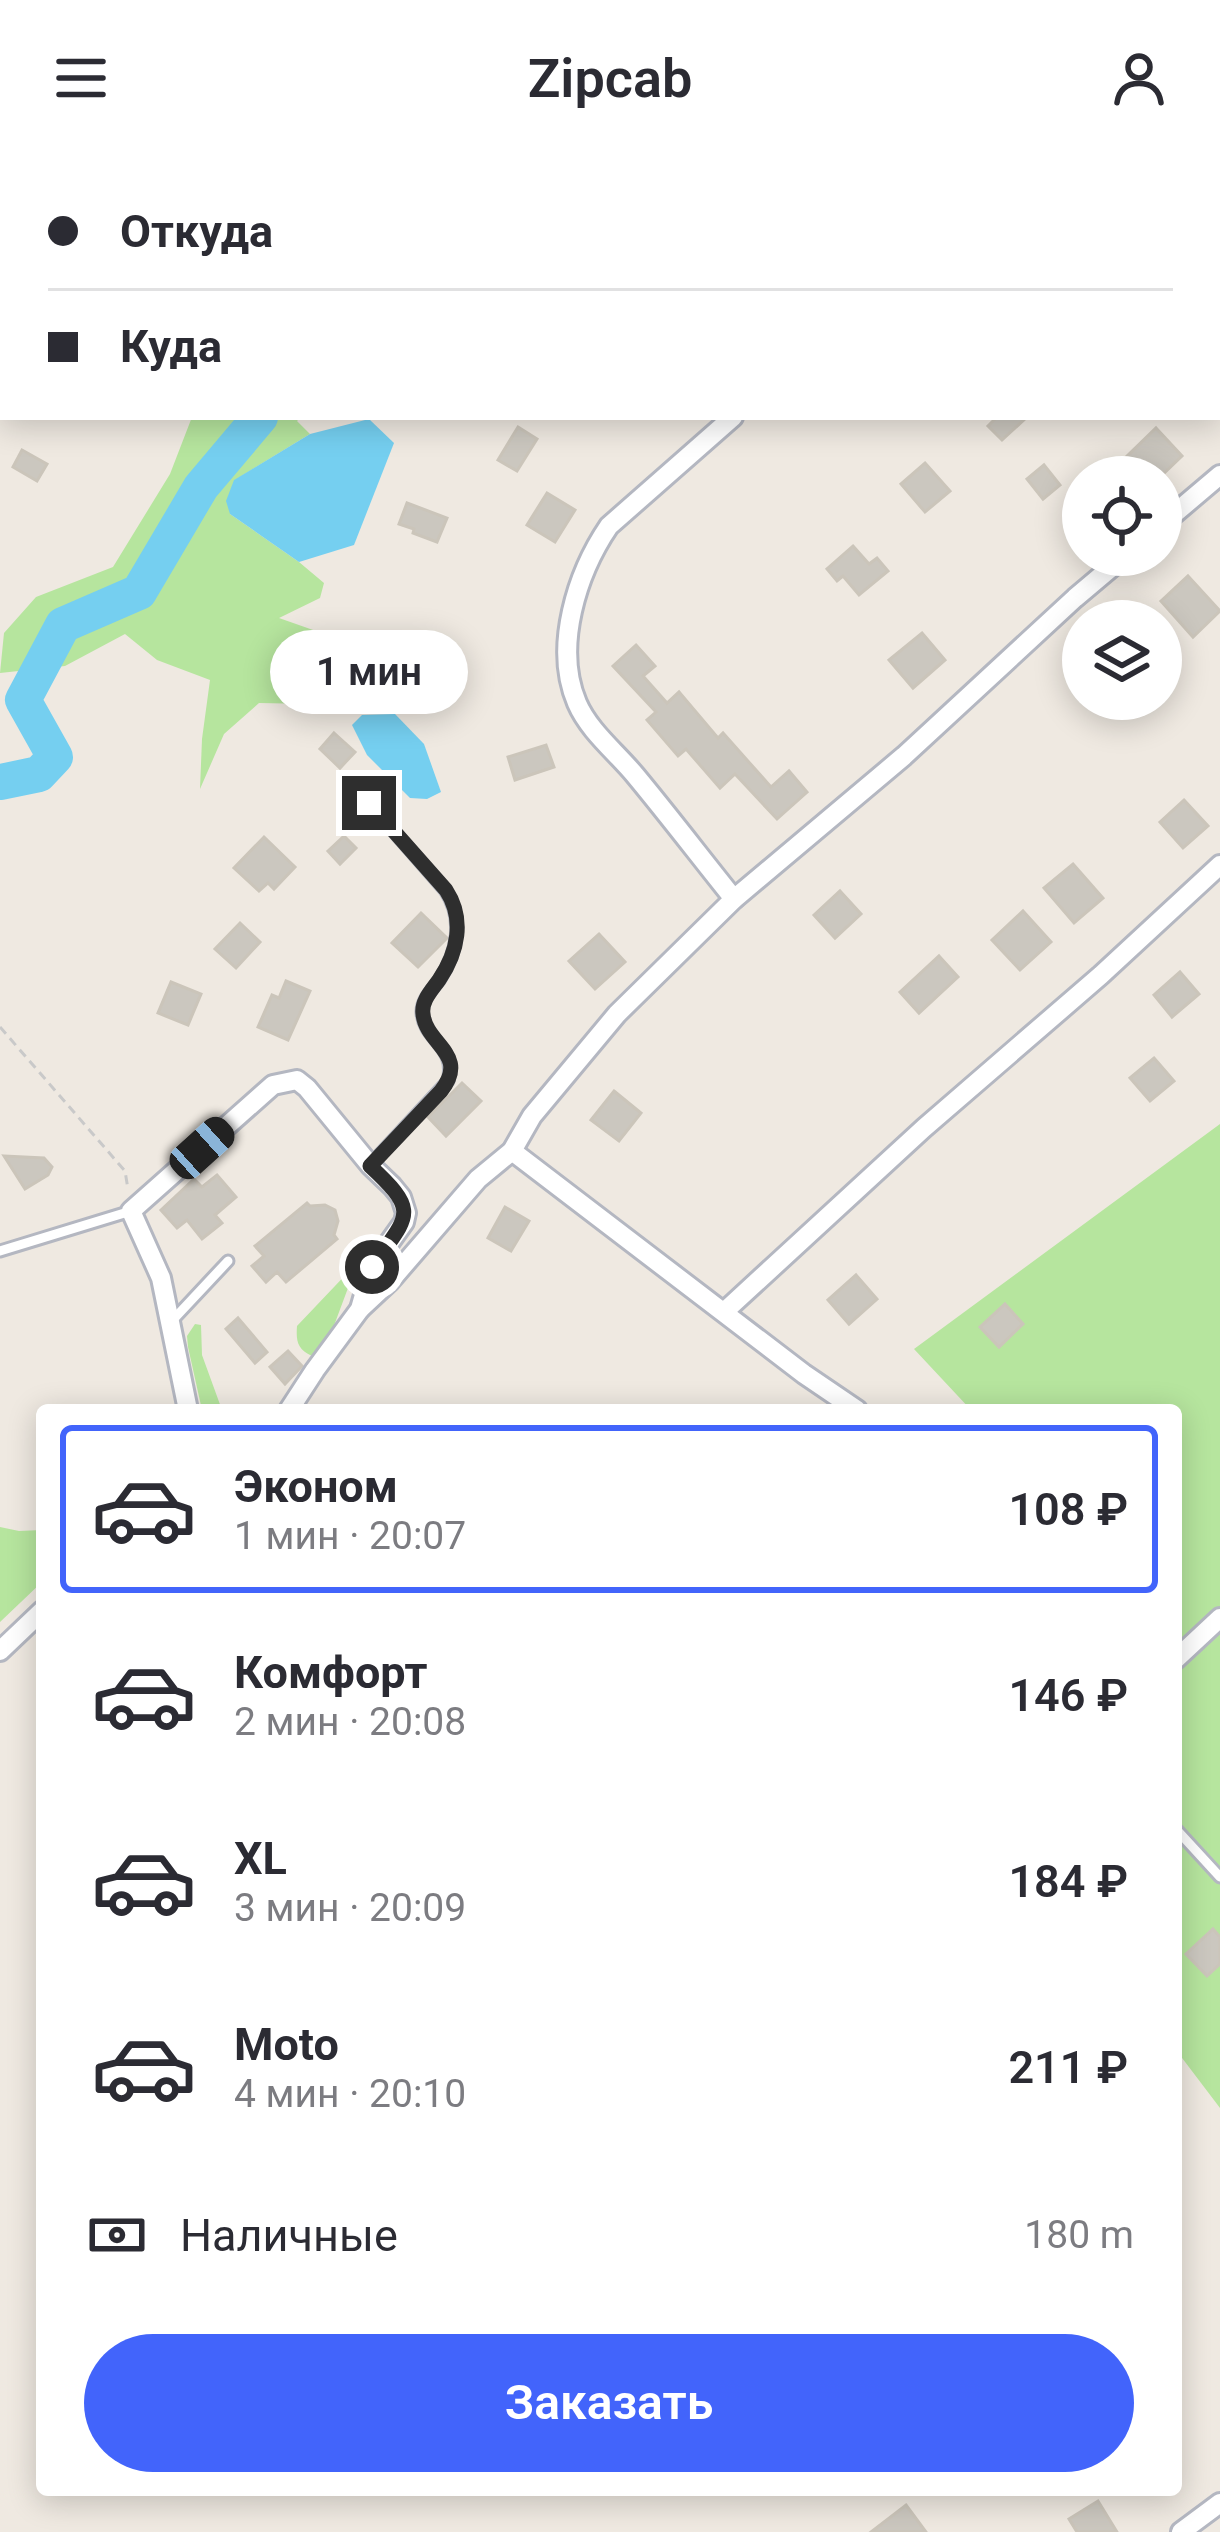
<!DOCTYPE html>
<html lang="ru">
<head>
<meta charset="utf-8">
<style>
  :root { --surface:#fff; --page:#f7f7f7; --text:#2b2b33; --muted:#7c7c81; --line:#e1e1e2; --accent:#4264fb }
  body { margin:0; font-family:Roboto,sans-serif; background:var(--page); color:var(--text); height:100vh; display:flex; flex-direction:column; font-size:45px; white-space:nowrap }
  * { box-sizing:border-box; margin:0 }
  p { font-size:39px; color:var(--muted) }
  .icon { flex:none; width:66px; height:66px; fill:none; stroke:currentColor; stroke-width:2; stroke-linecap:round; stroke-linejoin:round }
  .map { position:relative; flex:1; overflow:hidden }
  .panel { position:absolute; left:36px; top:1248px; width:1146px; height:1092px; display:flex; flex-direction:column; background:var(--surface); border-radius:12px; box-shadow:0 6px 30px #0003 }
  .panel>* { flex:none }
  .hud { position:absolute; left:0px; top:0px; width:1221px; height:264px; box-shadow:0 6px 30px #0003; display:grid; align-content:center; height:264px; padding:0 48px; background:var(--surface) }
  .controls { position:absolute; left:1062px; top:300px; display:grid; gap:24px }
  .controls a { display:grid; place-items:center; width:120px; height:120px; border-radius:50%; background:var(--surface); box-shadow:0 6px 30px #0003; font-size:60px }
  .end { position:absolute; width:54px; height:54px; margin:-27px; border:15px solid #2e2e2e; background:#fff; box-shadow:0 0 0 6px #fff }
  .from { border-radius:50% }
  .bubble { position:absolute; height:84px; border-radius:42px; background:var(--surface); box-shadow:0 6px 30px #0003; font-size:39px; font-weight:600; line-height:84px; text-align:center }
  .car { position:absolute; width:36px; height:72px; margin:-36px -18px; border-radius:15px; box-shadow:0 0 9px 3px #0007; background:linear-gradient(#222 24%,#8ab4d8 0 40%,#222 0 76%,#8ab4d8 0 86%,#222 0) }
  .hud b { display:flex; align-items:center; gap:42px; height:114px; font-size:45px }
  .hud b+b { border-top:3px solid var(--line) }
  .hud i { width:30px; height:30px; background:var(--text) }
  ul { padding:21px 0 0; list-style:none }
  li { display:flex; align-items:center; gap:36px; height:168px; margin:0 24px 18px; padding:0 24px; border:6px solid transparent; border-radius:12px }
  li div { flex:1 }
  li b { display:block; font-size:45px }
  li em { font-style:normal; font-weight:600 }
  li.on { border-color:var(--accent) }
  li>.icon { width:108px; height:108px; stroke-width:1.5 }
  .pay { display:flex; align-items:center; gap:30px; height:132px; padding:0 48px; font-size:45px }
  .pay p { margin-inline-start:auto }
  .cta { display:flex; gap:24px; margin-top:auto; padding:24px 48px }
  .cta a { flex:1; height:138px; border-radius:72px; background:var(--accent); color:#fff; font-size:48px; font-weight:600; line-height:138px; text-align:center }
  header { display:flex; justify-content:space-between; align-items:center; height:156px; padding:0 48px; background:var(--surface); font-size:54px; font-weight:600 }
  .map>svg:first-child { display:block }
  .green { fill:#b6e59e }
  .water { fill:#75cff0 }
  .lines { fill:none; stroke-linecap:round; stroke-linejoin:round }
  .river { stroke:#75cff0; stroke-width:36 }
  .building { fill:#cbc7bf; stroke:#cbc5ba; stroke-width:3 }
  .service-casing { stroke:#b4b7c1; stroke-width:15 }
  .minor-casing { stroke:#b4b7c1; stroke-width:24 }
  .path { stroke:#c9c9c9; stroke-width:3; stroke-dasharray:9 6; stroke-linecap:butt }
  .service { stroke:#fff; stroke-width:9 }
  .minor { stroke:#fff; stroke-width:18 }
  .route { stroke:#2e2e2e; stroke-width:15 }
</style>
</head>
<body>
<header><svg class="icon" aria-label="menu" viewBox="0 0 24 24"><path d="M4 6h16M4 12h16M4 18h16"/></svg>Zipcab<svg class="icon" aria-label="person" viewBox="0 0 24 24"><circle cx="12" cy="8" r="4"/><path d="M4 21q1-7 8-7t8 7"/></svg></header>
<div class="map">
<svg width="1220" height="2376" viewBox="0 0 1220 2376">
  <rect width="100%" height="100%" fill="#efe9e1"/>
  <g class="green">
    <polygon points="192,261 301,261 297,265 310,278 235,324 230,358 299,406 324,427 320,442 279,462 333,481 311,548 259,547 224,578 200,633 202,583 210,524 157,504 125,478 65,510 0,517 4,477 36,441 113,411 170,318"/>
    <polygon points="1220,968 1220,1952 1176,1894 1176,1254 971,1254 914,1193"/>
    <path d="M 391,1071 L 348,1132 L 326,1191 L 312,1200 C 297,1193 296,1185 297,1170 Z"/>
    <polygon points="195,1168 201,1169 202,1199 222,1254 202,1254 188,1191 187,1180"/>
    <polygon points="0,1371 19,1375 42,1374 42,1426 0,1466"/>
  </g>
  <g class="water">
    <polygon points="369,263 394,287 354,389 299,406 230,358 226,345 234,324 310,278"/>
    <polygon points="395,558 424,588 441,636 427,643 410,642 367,599 352,569 362,559"/>
  </g>
  <g class="lines">
    <g class="river">
      <polyline points="641,3 642,0"/>
      <polyline points="0,626 39,618 55,601 23,544 63,469 139,436 201,331 260,261"/>
    </g>
  </g>
  <g class="building">
    <polygon points="997,261 1027,261 1002,284 988,270"/>
    <polygon points="518,271 537,283 517,315 498,304"/>
    <polygon points="1156,272 1182,300 1160,321 1143,321 1125,302"/>
    <polygon points="22,294 47,308 37,325 13,311"/>
    <polygon points="925,307 950,335 925,356 901,328"/>
    <polygon points="1044,309 1060,329 1043,343 1027,323"/>
    <polygon points="547,337 575,354 555,386 527,369"/>
    <polygon points="407,347 447,362 437,386 413,377 414,373 399,368"/>
    <polygon points="853,390 869,408 877,402 888,415 859,439 843,420 837,425 827,413"/>
    <polygon points="1188,420 1220,455 1193,481 1161,445"/>
    <polygon points="922,477 945,504 913,532 889,504"/>
    <polygon points="636,489 655,510 643,520 667,547 679,536 718,582 723,577 771,631 789,615 807,636 777,663 735,618 720,632 686,593 678,600 647,564 656,556 613,510"/>
    <polygon points="334,577 355,596 340,612 320,593"/>
    <polygon points="546,589 554,611 515,624 508,601"/>
    <polygon points="1184,644 1208,670 1183,692 1160,666"/>
    <polygon points="344,680 356,692 340,708 328,695"/>
    <polygon points="264,681 295,711 274,733 268,727 259,735 234,712"/>
    <polygon points="1073,708 1103,742 1074,767 1044,732"/>
    <polygon points="840,735 861,758 835,782 814,759"/>
    <polygon points="1023,755 1051,786 1020,814 992,784"/>
    <polygon points="421,757 447,782 418,811 392,787"/>
    <polygon points="240,767 260,786 236,812 215,793"/>
    <polygon points="599,778 625,806 595,833 569,805"/>
    <polygon points="939,800 958,821 919,857 900,836"/>
    <polygon points="1180,816 1199,838 1172,861 1154,839"/>
    <polygon points="286,825 310,835 288,884 258,871 272,839 279,842"/>
    <polygon points="171,826 201,838 188,869 158,857"/>
    <polygon points="1154,902 1174,925 1150,945 1130,922"/>
    <polygon points="462,927 481,945 446,980 428,961"/>
    <polygon points="614,935 641,957 619,985 591,964"/>
    <polygon points="4,1000 44,1002 52,1011 48,1019 25,1033"/>
    <polygon points="217,1019 236,1041 215,1059 222,1067 202,1083 187,1064 177,1072 161,1054 194,1023 202,1031"/>
    <polygon points="307,1047 310,1050 325,1049 335,1054 338,1065 334,1079 337,1083 286,1126 277,1116 266,1126 252,1110 264,1100 255,1090"/>
    <polygon points="505,1051 529,1065 511,1095 488,1082"/>
    <polygon points="856,1119 877,1143 849,1168 828,1144"/>
    <polygon points="1005,1148 1023,1168 999,1191 980,1171"/>
    <polygon points="238,1162 267,1196 255,1207 226,1173"/>
    <polygon points="288,1195 302,1210 285,1228 270,1211"/>
    <polygon points="1213,1773 1220,1781 1220,1808 1207,1820 1186,1798"/>
    <polygon points="1098,2345 1117,2376 1077,2376 1069,2363"/>
    <polygon points="906,2349 926,2376 871,2376"/>
  </g>
  <g class="lines">
    <g class="service-casing">
      <g id="service">
        <polyline points="515,3 517,0"/>
        <path d="M 369,647 L 445,734 C 464,763 458,795 440,823 C 433,833 421,844 422,857 C 424,885 457,890 448,925 L 370,1009"/>
        <polyline points="0,1095 131,1055"/>
        <polyline points="170,1167 228,1105"/>
        <polyline points="1176,1673 1220,1721"/>
      </g>
    </g>
    <g class="minor-casing">
      <g id="minor">
        <polyline points="44,3 46,0"/>
        <polyline points="0,76 3,71"/>
        <polyline points="1218,248 1220,250"/>
        <path d="M 733,261 L 609,370 C 577,417 553,491 577,547 C 589,575 616,596 635,619 C 669,660 701,702 734,743"/>
        <polyline points="1161,369 1220,319"/>
        <polyline points="512,995 804,1218 857,1254"/>
        <polyline points="360,1153 390,1125 478,1023 512,995 532,960 617,858 734,743 904,600 1075,442 1126,399"/>
        <polyline points="725,1155 924,972 1101,819 1220,709"/>
        <polyline points="188,1254 161,1122 131,1055 273,929 297,924 307,932 370,1009 392,1030 401,1041 406,1057 404,1066 372,1111 360,1153 315,1214 289,1254"/>
        <polyline points="0,1495 42,1455"/>
        <polyline points="1176,1503 1220,1462"/>
        <polyline points="1181,2376 1220,2347"/>
      </g>
    </g>
    <polyline class="path" points="0,871 125,1015 128,1033"/>
    <use href="#service" class="service"/>
    <use href="#minor" class="minor"/>
  </g>
  <g class="lines">
    <path class="route" d="M 369,647 L 446,734 C 465,763 458,796 439,824 C 432,834 421,845 423,858 C 426,889 470,898 441,935 L 370,1010 C 421,1057 408,1059 372,1111"/>
  </g>
</svg>
<div class="controls">
<a><svg class="icon" aria-label="locate" viewBox="0 0 24 24"><circle cx="12" cy="12" r="6"/><path d="M12 2v4M12 18v4M2 12h4M18 12h4"/></svg></a>
<a><svg class="icon" aria-label="layers" viewBox="0 0 24 24"><path d="M12 4l9 5-9 5-9-5zM3 14l9 5 9-5"/></svg></a>
</div>
<i class="end from" style="left:372px;top:1111px"></i>
<i class="end" style="left:369px;top:647px"></i>
<div class="bubble" style="left:270px;top:474px;width:198px">1 мин</div>
<i class="car" style="left:202px;top:992px;rotate:48deg"></i>
<div class="hud">
<b><i class="from"></i>Откуда</b>
<b><i></i>Куда</b>
</div>
<section class="panel">
<ul>
<li class="on"><svg class="icon" aria-label="car" viewBox="0 0 24 24"><path d="M5 17H2v-5l4-1 3-4h7l3 4 3 1v5h-3M9 17h6M6 11h13"/><circle cx="7" cy="17" r="2"/><circle cx="17" cy="17" r="2"/></svg><div><b>Эконом</b><p>1 мин · 20:07</p></div><em>108 ₽</em></li>
<li><svg class="icon" aria-label="car" viewBox="0 0 24 24"><path d="M5 17H2v-5l4-1 3-4h7l3 4 3 1v5h-3M9 17h6M6 11h13"/><circle cx="7" cy="17" r="2"/><circle cx="17" cy="17" r="2"/></svg><div><b>Комфорт</b><p>2 мин · 20:08</p></div><em>146 ₽</em></li>
<li><svg class="icon" aria-label="car" viewBox="0 0 24 24"><path d="M5 17H2v-5l4-1 3-4h7l3 4 3 1v5h-3M9 17h6M6 11h13"/><circle cx="7" cy="17" r="2"/><circle cx="17" cy="17" r="2"/></svg><div><b>XL</b><p>3 мин · 20:09</p></div><em>184 ₽</em></li>
<li><svg class="icon" aria-label="car" viewBox="0 0 24 24"><path d="M5 17H2v-5l4-1 3-4h7l3 4 3 1v5h-3M9 17h6M6 11h13"/><circle cx="7" cy="17" r="2"/><circle cx="17" cy="17" r="2"/></svg><div><b>Moto</b><p>4 мин · 20:10</p></div><em>211 ₽</em></li>
</ul>
<div class="pay"><svg class="icon" aria-label="cash" viewBox="0 0 24 24"><path d="M3 7h18v10H3z"/><circle cx="12" cy="12" r="2"/></svg>Наличные<p>180 m</p></div>
<div class="cta"><a>Заказать</a></div>
</section>
</div>
</body>
</html>
